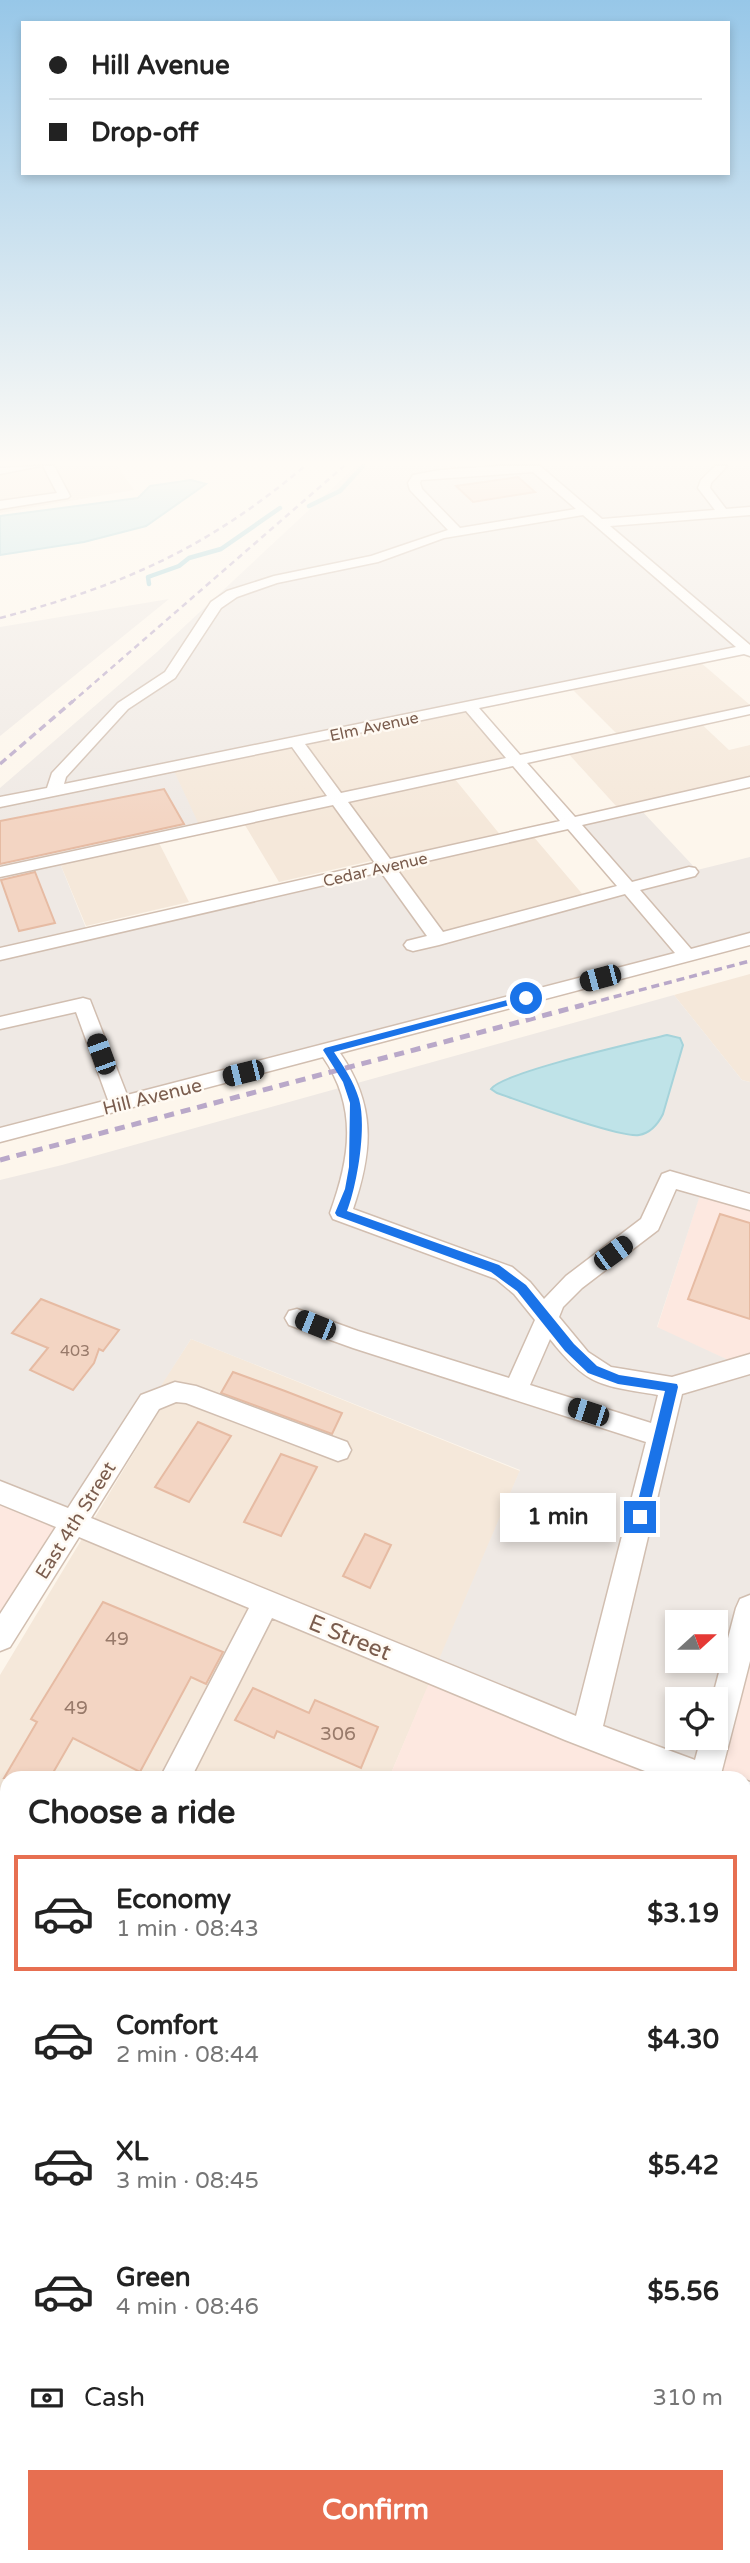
<!DOCTYPE html>
<html lang="en">
<head>
<meta charset="utf-8">
<style>
  :root { --surface:#fff; --page:#f2f2f2; --text:#222; --muted:#767676; --line:#e0e0e0; --accent:#e76f51 }
  body { margin:0; font-family:"Varela Round",sans-serif; background:var(--page); color:var(--text); height:100vh; display:flex; flex-direction:column; font-size:26px; white-space:nowrap }
  * { box-sizing:border-box; margin:0 }
  p { font-size:23px; color:var(--muted) }
  .icon { flex:none; width:38px; height:38px; fill:none; stroke:currentColor; stroke-width:2; stroke-linecap:round; stroke-linejoin:round }
  .map { position:relative; flex:1; overflow:hidden }
  .sheet { position:absolute; left:0px; top:1771px; width:751px; height:793px; display:flex; flex-direction:column; background:var(--surface); border-radius:21px 21px 0 0; box-shadow:0 4px 10px #0003 }
  .sheet>* { flex:none }
  .top-card { position:absolute; left:21px; top:21px; width:709px; height:154px; border-radius:0px; box-shadow:0 4px 10px #0003; display:grid; align-content:center; height:154px; padding:0 28px; background:var(--surface) }
  .needle { width:46px; rotate:69deg }
  .tools { position:absolute; left:665px; top:1610px; display:grid; gap:14px }
  .tools a { display:grid; place-items:center; width:63px; height:63px; border-radius:0px; background:var(--surface); box-shadow:0 4px 10px #0003; font-size:35px }
  .end { position:absolute; width:32px; height:32px; margin:-16px; border:9px solid #1a73e8; background:#fff; box-shadow:0 0 0 4px #fff }
  .from { border-radius:50% }
  .bubble { position:absolute; height:49px; border-radius:0px; background:var(--surface); box-shadow:0 4px 10px #0003; font-size:23px; font-weight:700; line-height:49px; text-align:center }
  .car { position:absolute; width:21px; height:42px; margin:-21px -10px; border-radius:9px; box-shadow:0 0 5px 2px #0007; background:linear-gradient(#222 24%,#8ab4d8 0 40%,#222 0 76%,#8ab4d8 0 86%,#222 0) }
  .top-card b { display:flex; align-items:center; gap:24px; height:66px; font-size:26px }
  .top-card b+b { border-top:2px solid var(--line) }
  .top-card i { width:18px; height:18px; background:var(--text) }
  ul { padding:0; list-style:none }
  li { display:flex; align-items:center; gap:21px; height:116px; margin:0 14px 10px; padding:0 14px; border:4px solid transparent; border-radius:0px }
  li div { flex:1 }
  li b { display:block; font-size:26px }
  li em { font-style:normal; font-weight:700 }
  li.active { border-color:var(--accent) }
  li>.icon { width:63px; height:63px; stroke-width:1.5 }
  h2 { padding:0 28px; font-size:32px; line-height:84px }
  .pay { display:flex; align-items:center; gap:18px; height:77px; padding:0 28px; font-size:26px }
  .pay p { margin-inline-start:auto }
  .primary-button { display:flex; gap:14px; margin-top:auto; padding:14px 28px }
  .primary-button a { flex:1; height:80px; border-radius:0px; background:var(--accent); color:#fff; font-size:28px; font-weight:700; line-height:80px; text-align:center }
  .map>svg:first-child { display:block }
  .residential { fill:#f5e8da }
  .commercial { fill:#fde8e0 }
  .industrial { fill:#efe9e4; fill-rule:evenodd }
  .water { fill:#bfe3e8; stroke:#a5d3da; stroke-width:2 }
  .lines { fill:none; stroke-linecap:round; stroke-linejoin:round }
  .stream { stroke:#a5d3da; stroke-width:4.5 }
  .building { fill:#f3d5c3; stroke:#e6bba3; stroke-width:2 }
  .minor-casing { stroke:#d1beb0; stroke-width:3 }
  .minor { fill:#fff; fill-rule:evenodd }
  .rail-far2 { stroke:#b9a8c9; stroke-width:2.5; stroke-dasharray:6 4.5; stroke-linecap:butt }
  .rail-far1 { stroke:#b9a8c9; stroke-width:3.5; stroke-dasharray:8 5; stroke-linecap:butt }
  .rail { stroke:#b9a8c9; stroke-width:5; stroke-dasharray:10 7; stroke-linecap:butt }
  .route { fill:#1a73e8 }
  .labels { text-anchor:middle; stroke-width:5; stroke-linejoin:round; paint-order:stroke }
  .far-street-label { font-size:16px; fill:#7a5c4d; stroke:#fffaf3 }
  .number-label { font-size:16px; fill:#987a6a }
  .street-label { font-size:19px; fill:#7a5c4d; stroke:#fffaf3 }
  .near-number-label { font-size:19px; fill:#987a6a }
  .near-street-label { font-size:23px; fill:#7a5c4d; stroke:#fffaf3 }
</style>
</head>
<body>
<div class="map">
<svg width="750" height="2563" viewBox="0 0 750 2563">
  <rect width="100%" height="100%" fill="#fdf6ec"/>
  <g class="residential">
    <polygon points="0,466 117,466 134,490 0,513"/>
    <polygon points="700,662 750,705 696,719 729,750 750,745 750,777 617,807 566,751 619,736 571,688"/>
    <polygon points="465,710 508,759 450,773 506,842 533,836 584,896 444,933 388,857 279,882 239,815 198,824 173,770"/>
    <polygon points="158,841 189,902 86,926 59,861"/>
    <polygon points="750,974 750,1082 742,1080 674,995"/>
    <polygon points="191,1339 520,1471 389,1778 7,1778 7,2063 0,2059 0,1675 162,1406 155,1394"/>
    <polygon points="744,1985 750,1988 750,2486 744,2483"/>
  </g>
  <g class="commercial">
    <polygon points="703,1185 750,1198 750,1370 657,1328"/>
    <polygon points="0,1492 74,1522 0,1632"/>
    <polygon points="750,1608 750,1988 744,1985 744,1778 705,1778"/>
    <polygon points="434,1671 702,1778 389,1778"/>
    <polygon points="0,2104 7,2108 7,2557 744,2557 744,2518 750,2522 750,2563 0,2563"/>
  </g>
  <g class="industrial">
    <polygon points="356,466 750,466 750,652 174,771 201,829 59,861 88,933 384,867 439,939 629,889 572,824 641,810 697,870 750,857 750,939 0,1135 0,788 157,652"/>
    <polygon points="169,599 0,736 0,627"/>
    <path d="M 674,995 L 742,1080 L 750,1082 L 750,1198 L 703,1186 L 657,1327 L 750,1370 L 750,1608 L 705,1778 L 434,1671 L 520,1470 L 191,1339 L 74,1522 L 0,1492 L 0,1180 L 62,1165 ZM 677,1622 L 716,1622 L 716,1661 L 677,1661 ZM 677,1699 L 716,1699 L 716,1738 L 677,1738 Z"/>
  </g>
  <g class="water">
    <polygon points="191,480 206,484 146,526 84,542 0,555 0,516 138,498 150,486"/>
    <path d="M 667,1035 L 680,1038 L 683,1045 L 663,1114 C 658,1124 651,1133 639,1135 C 619,1138 523,1102 497,1093 L 491,1089 C 503,1072 639,1042 667,1035 Z"/>
  </g>
  <g class="lines">
    <g class="stream">
      <polyline points="309,506 340,491 363,466"/>
      <polyline points="149,584 148,577 179,566 189,558 221,549 280,508"/>
    </g>
  </g>
  <g class="building">
    <polygon points="518,477 535,492 473,502 456,486"/>
    <polygon points="164,789 184,824 0,864 0,821"/>
    <polygon points="35,872 55,923 19,931 1,880"/>
    <polygon points="720,1214 750,1223 750,1319 688,1299"/>
    <polygon points="41,1299 119,1330 103,1351 99,1349 94,1363 73,1390 30,1370 48,1348 12,1333"/>
    <polygon points="233,1372 285,1391 342,1413 332,1434 221,1393"/>
    <polygon points="198,1422 231,1436 189,1502 155,1487"/>
    <polygon points="281,1454 317,1467 281,1536 244,1522"/>
    <polygon points="365,1534 391,1545 370,1588 343,1576"/>
    <polygon points="103,1602 223,1652 206,1684 191,1677 140,1772 73,1738 50,1778 4,1778 37,1722 31,1719"/>
    <polygon points="253,1688 309,1713 315,1700 378,1727 361,1768 277,1731 274,1738 235,1720"/>
  </g>
  <g class="lines">
    <g class="minor-casing">
      <g id="minor">
        <polygon points="40,466 0,474 0,468"/>
        <polygon points="43,466 54,466 70,496 68,498 0,509 0,501 57,493"/>
        <path d="M 499,466 L 540,466 L 602,519 L 715,510 L 698,488 L 701,480 L 715,466 L 727,466 L 711,483 L 710,488 L 726,509 L 750,507 L 750,515 L 610,526 L 750,645 L 750,656 L 744,654 L 479,708 L 520,755 L 750,706 L 750,714 L 527,763 L 575,817 L 750,777 L 750,787 L 582,825 L 632,882 L 689,867 L 695,868 L 698,872 L 695,876 L 640,890 L 691,949 L 750,933 L 750,945 L 340,1053 C 376,1105 373,1150 353,1209 L 512,1267 L 530,1282 L 544,1299 L 566,1276 L 641,1219 L 662,1174 L 670,1171 L 750,1194 L 750,1210 L 676,1189 L 658,1230 L 582,1288 L 563,1307 L 559,1317 L 588,1352 L 611,1367 L 672,1377 L 750,1354 L 750,1374 L 682,1394 L 603,1726 L 695,1760 L 701,1738 L 716,1738 L 716,1699 L 712,1699 L 736,1608 L 740,1599 L 750,1595 L 750,1661 L 720,1778 L 663,1778 L 565,1740 L 272,1618 L 191,1778 L 160,1778 L 249,1608 L 79,1537 L 10,1647 L 0,1651 L 0,1614 L 56,1527 L 0,1504 L 0,1481 L 68,1508 L 141,1395 L 175,1382 L 196,1386 L 347,1442 L 351,1450 L 347,1458 L 338,1461 L 186,1403 L 176,1402 L 159,1409 L 91,1518 L 576,1716 L 646,1442 L 353,1348 L 289,1325 L 285,1318 L 289,1311 L 297,1309 L 358,1331 L 509,1378 L 535,1320 L 514,1294 L 496,1279 L 333,1219 L 330,1213 C 350,1158 358,1108 323,1057 L 0,1142 L 0,1128 L 108,1100 L 76,1012 L 0,1029 L 0,1017 L 83,998 L 90,1000 L 127,1095 L 675,953 L 625,894 L 439,945 L 413,951 L 407,949 L 404,945 L 407,941 L 427,936 L 381,872 L 0,960 L 0,948 L 375,863 L 333,805 L 0,877 L 0,867 L 327,796 L 292,747 L 0,807 L 0,797 L 47,788 L 52,773 L 118,703 L 165,672 L 211,602 L 227,591 L 274,576 L 371,556 L 448,530 L 410,490 L 408,483 L 413,475 L 440,470 ZM 533,472 L 576,509 L 460,528 L 422,489 L 420,483 L 421,480 ZM 583,515 L 736,647 L 64,784 L 66,777 L 128,709 L 175,678 L 221,608 L 237,597 L 277,583 L 378,562 L 444,538 ZM 466,711 L 506,758 L 341,793 L 305,744 ZM 513,766 L 560,821 L 390,859 L 348,802 ZM 568,829 L 617,886 L 443,932 L 396,868 ZM 550,1339 C 588,1387 600,1385 658,1395 L 651,1423 L 530,1385 Z"/>
        <polygon points="744,1780 750,1782 750,1812 744,1810"/>
        <polygon points="0,2074 7,2077 7,2111 0,2108"/>
      </g>
    </g>
    <use href="#minor" class="minor"/>
    <g class="rail-far2">
      <path d="M 0,618 C 124,585 206,549 305,466"/>
      <polyline points="71,703 344,466"/>
    </g>
    <g class="rail-far1">
      <polyline points="0,764 73,701"/>
      <polyline points="576,1007 750,961"/>
    </g>
    <polyline class="rail" points="0,1160 583,1005"/>
  </g>
  <linearGradient id="sky" x2="0" y2="1"><stop stop-color="#97c7e8"/><stop offset="0.56" stop-color="#fefbf6"/><stop offset="1" stop-color="#fefbf6" stop-opacity="0"/></linearGradient>
  <rect width="750" height="825" fill="url(#sky)"/>
  <path class="route" d="M 526,995 L 529,996 L 529,1000 L 334,1052 C 344,1067 354,1082 359,1099 C 367,1127 357,1185 347,1211 L 499,1265 L 526,1285 L 574,1344 L 597,1366 L 619,1375 L 677,1384 L 678,1387 L 647,1517 L 640,1523 L 634,1517 L 665,1391 L 618,1384 L 588,1373 L 565,1351 L 517,1291 L 491,1272 L 337,1216 L 335,1213 L 345,1189 L 349,1167 L 350,1103 L 343,1082 L 323,1050 L 325,1048 Z"/>
  <g class="labels">
    <g class="far-street-label">
      <text transform="translate(374 726) rotate(-12)" y="6">Elm Avenue</text>
      <text transform="translate(375 869) rotate(-13)" y="6">Cedar Avenue</text>
    </g>
    <g class="number-label">
      <text x="75" y="1356">403</text>
    </g>
    <g class="street-label">
      <text transform="translate(152 1096) rotate(-14)" y="7">Hill Avenue</text>
      <text transform="translate(75 1520) rotate(-58)" y="7">East 4th Street</text>
    </g>
    <g class="near-number-label">
      <text x="117" y="1645">49</text>
      <text x="76" y="1714">49</text>
      <text x="338" y="1740">306</text>
    </g>
    <g class="near-street-label">
      <text transform="translate(350 1637) rotate(22)" y="8">E Street</text>
    </g>
  </g>
</svg>
<div class="tools">
<a><svg class="needle" viewBox="-14 -14 28 28"><path d="M0-13l5 13h-10z" fill="#e53935"/><path d="M0 13l5-13h-10z" fill="#767676"/></svg></a>
<a><svg class="icon" aria-label="locate" viewBox="0 0 24 24"><circle cx="12" cy="12" r="6"/><path d="M12 2v4M12 18v4M2 12h4M18 12h4"/></svg></a>
</div>
<i class="end from" style="left:526px;top:998px"></i>
<i class="end" style="left:640px;top:1517px"></i>
<div class="bubble" style="left:500px;top:1493px;width:116px">1 min</div>
<i class="car" style="left:600px;top:978px;rotate:255deg"></i>
<i class="car" style="left:101px;top:1054px;rotate:340deg"></i>
<i class="car" style="left:243px;top:1073px;rotate:256deg"></i>
<i class="car" style="left:613px;top:1253px;rotate:54deg"></i>
<i class="car" style="left:315px;top:1325px;rotate:292deg"></i>
<i class="car" style="left:588px;top:1412px;rotate:288deg"></i>
<div class="top-card">
<b><i class="from"></i>Hill Avenue</b>
<b><i></i>Drop-off</b>
</div>
<section class="sheet">
<h2>Choose a ride</h2>
<ul>
<li class="active"><svg class="icon" aria-label="car" viewBox="0 0 24 24"><path d="M5 17H2v-5l4-1 3-4h7l3 4 3 1v5h-3M9 17h6M6 11h13"/><circle cx="7" cy="17" r="2"/><circle cx="17" cy="17" r="2"/></svg><div><b>Economy</b><p>1 min · 08:43</p></div><em>$3.19</em></li>
<li><svg class="icon" aria-label="car" viewBox="0 0 24 24"><path d="M5 17H2v-5l4-1 3-4h7l3 4 3 1v5h-3M9 17h6M6 11h13"/><circle cx="7" cy="17" r="2"/><circle cx="17" cy="17" r="2"/></svg><div><b>Comfort</b><p>2 min · 08:44</p></div><em>$4.30</em></li>
<li><svg class="icon" aria-label="car" viewBox="0 0 24 24"><path d="M5 17H2v-5l4-1 3-4h7l3 4 3 1v5h-3M9 17h6M6 11h13"/><circle cx="7" cy="17" r="2"/><circle cx="17" cy="17" r="2"/></svg><div><b>XL</b><p>3 min · 08:45</p></div><em>$5.42</em></li>
<li><svg class="icon" aria-label="car" viewBox="0 0 24 24"><path d="M5 17H2v-5l4-1 3-4h7l3 4 3 1v5h-3M9 17h6M6 11h13"/><circle cx="7" cy="17" r="2"/><circle cx="17" cy="17" r="2"/></svg><div><b>Green</b><p>4 min · 08:46</p></div><em>$5.56</em></li>
</ul>
<div class="pay"><svg class="icon" aria-label="cash" viewBox="0 0 24 24"><path d="M3 7h18v10H3z"/><circle cx="12" cy="12" r="2"/></svg>Cash<p>310 m</p></div>
<div class="primary-button"><a>Confirm</a></div>
</section>
</div>
</body>
</html>
